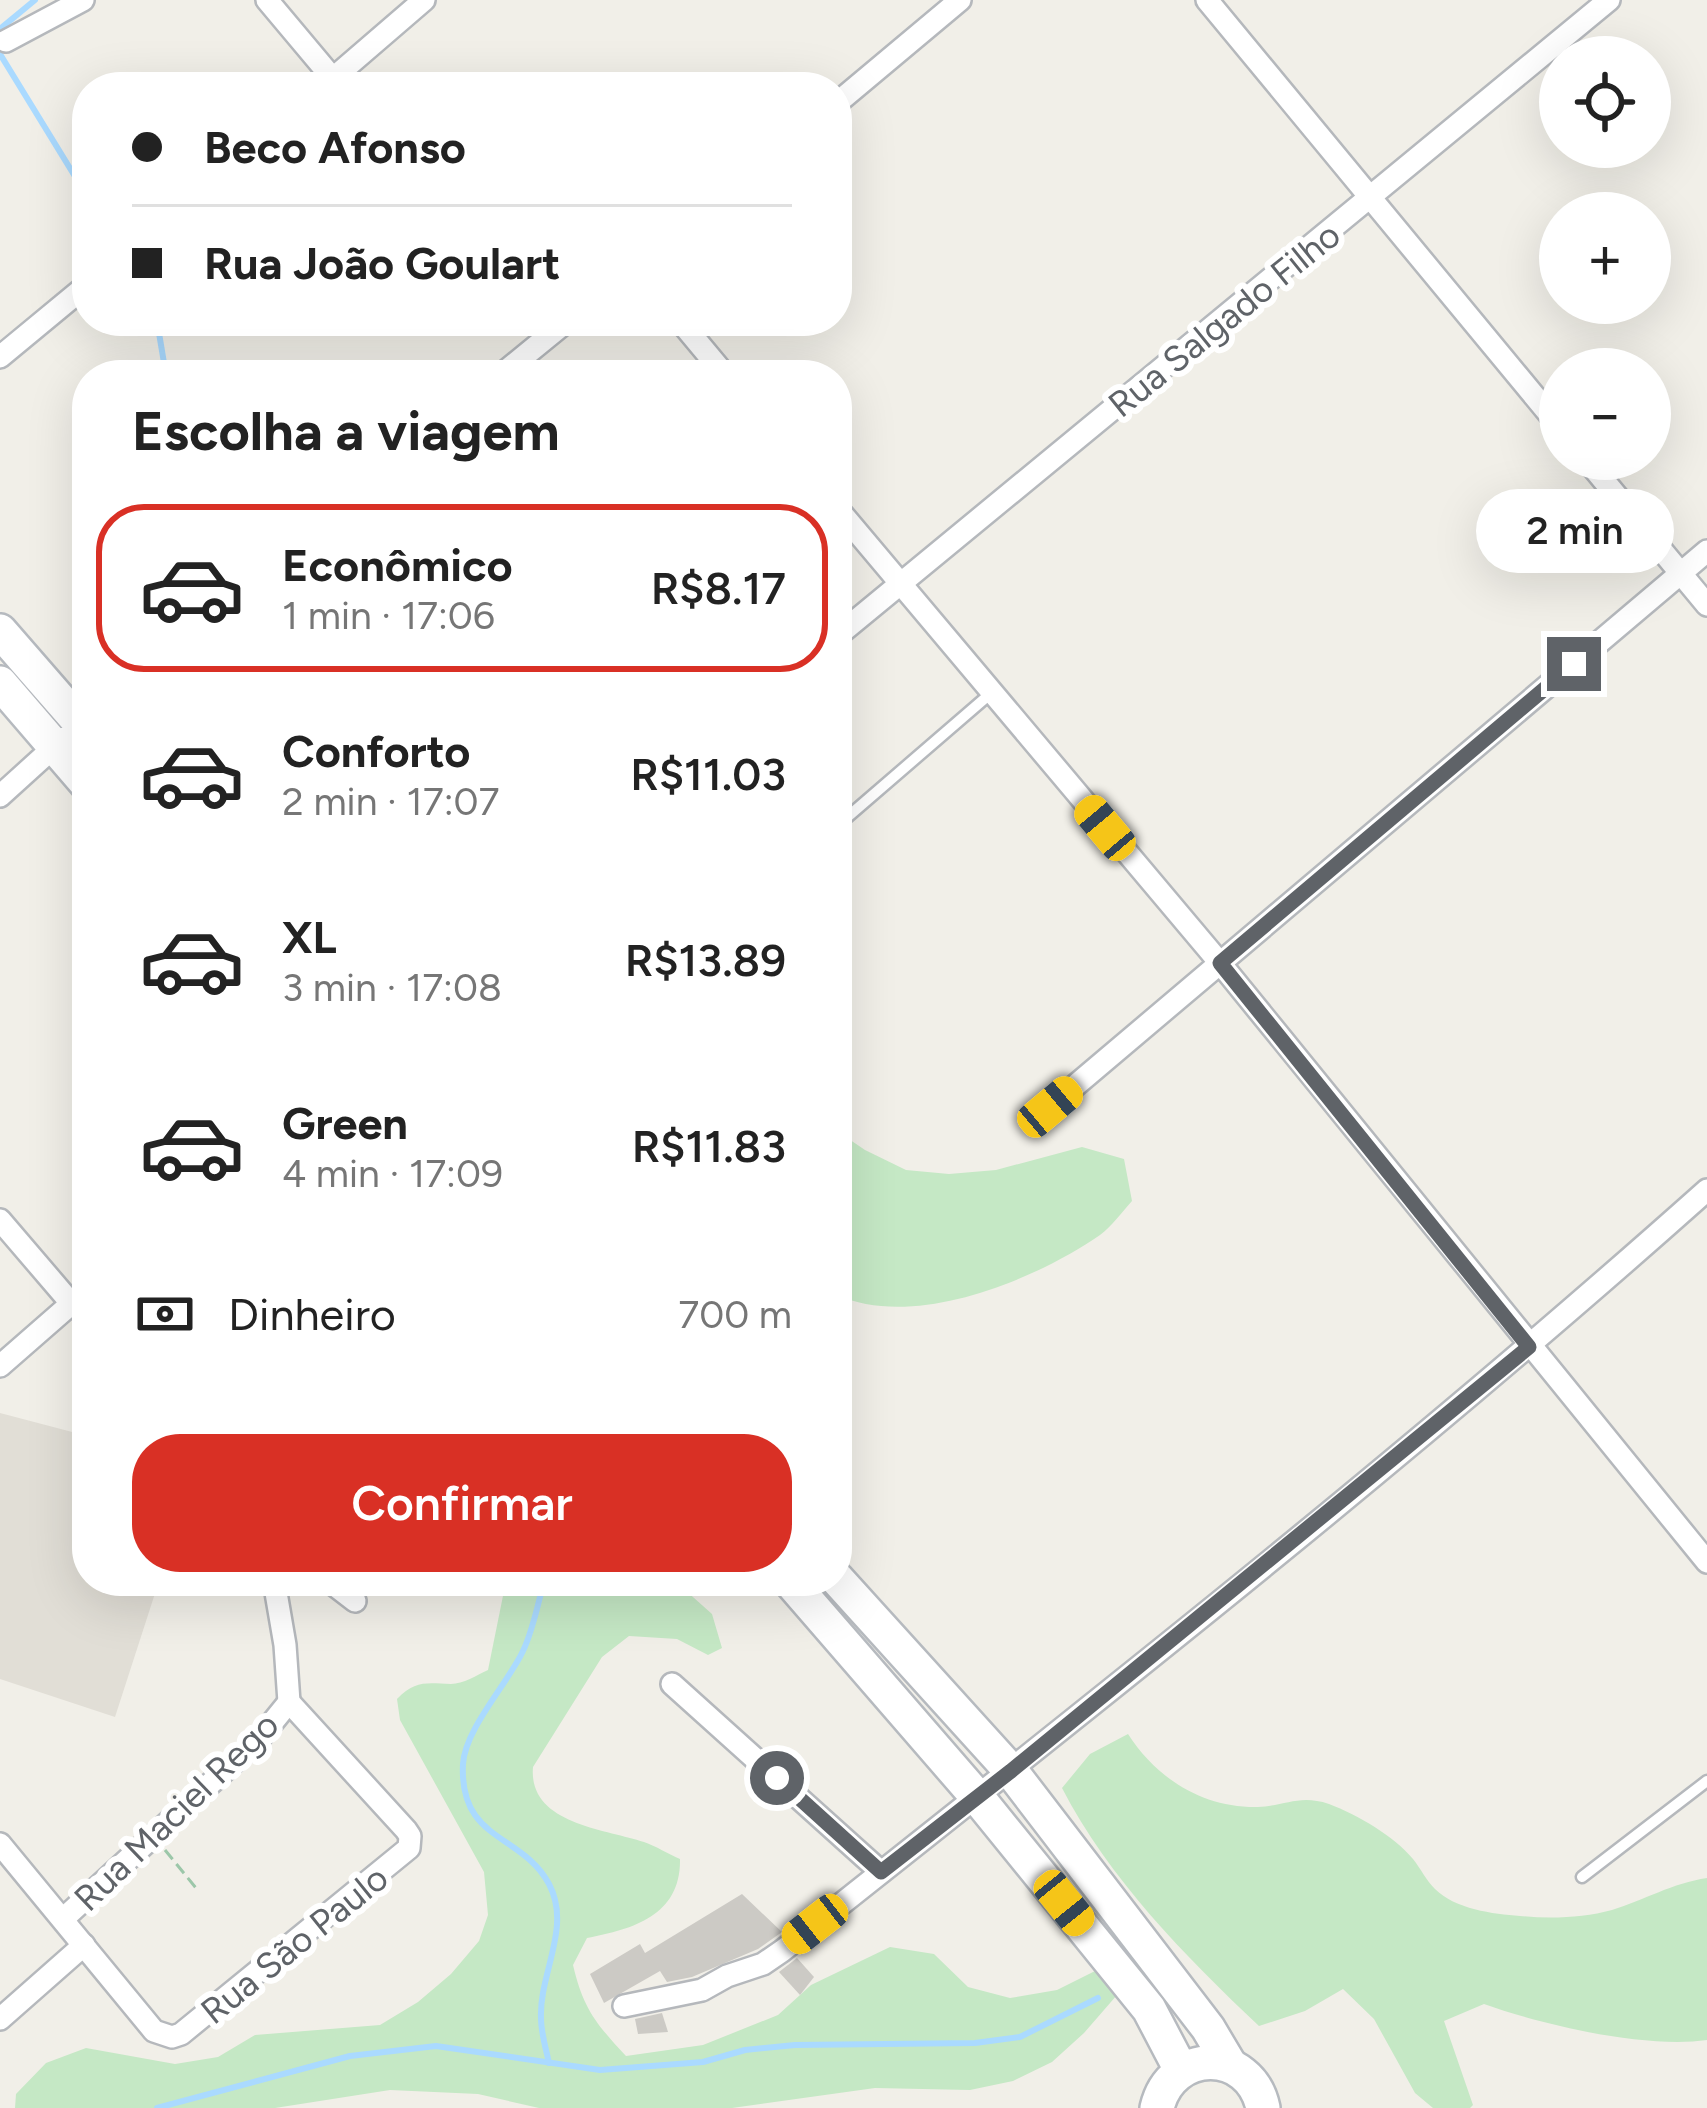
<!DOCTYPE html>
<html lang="pt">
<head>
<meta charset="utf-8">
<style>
  :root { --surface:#fff; --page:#f6f6f6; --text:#222; --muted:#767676; --line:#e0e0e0; --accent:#d93025 }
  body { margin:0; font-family:Figtree,sans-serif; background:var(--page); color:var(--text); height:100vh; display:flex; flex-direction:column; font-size:45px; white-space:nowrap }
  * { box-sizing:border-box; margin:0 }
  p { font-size:39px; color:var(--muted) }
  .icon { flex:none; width:66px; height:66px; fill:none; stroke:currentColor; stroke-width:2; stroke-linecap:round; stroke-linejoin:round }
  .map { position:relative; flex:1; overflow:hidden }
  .drawer { position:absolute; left:72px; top:360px; width:780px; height:1236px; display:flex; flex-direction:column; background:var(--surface); border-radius:48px; box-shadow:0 12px 48px #0002 }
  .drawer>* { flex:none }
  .top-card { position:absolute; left:72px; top:72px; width:780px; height:264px; border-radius:48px; box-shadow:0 12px 48px #0002; display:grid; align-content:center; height:264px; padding:0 60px; background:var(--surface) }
  .fabs { position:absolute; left:1539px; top:36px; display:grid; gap:24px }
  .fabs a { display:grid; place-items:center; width:132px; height:132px; border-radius:50%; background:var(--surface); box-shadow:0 12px 48px #0002; font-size:60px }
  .end { position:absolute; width:54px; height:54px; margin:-27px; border:15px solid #5f6368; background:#fff; box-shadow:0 0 0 6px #fff }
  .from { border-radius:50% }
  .bubble { position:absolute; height:84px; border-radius:42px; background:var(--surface); box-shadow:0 12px 48px #0002; font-size:39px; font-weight:600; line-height:84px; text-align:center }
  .car { position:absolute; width:36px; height:72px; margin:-36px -18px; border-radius:15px; box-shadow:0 0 9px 3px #0007; background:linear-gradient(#f5c518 24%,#345 0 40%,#f5c518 0 76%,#345 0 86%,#f5c518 0) }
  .top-card b { display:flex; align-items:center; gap:42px; height:114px; font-size:45px }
  .top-card b+b { border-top:3px solid var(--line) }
  .top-card i { width:30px; height:30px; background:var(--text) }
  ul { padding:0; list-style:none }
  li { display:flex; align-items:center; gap:36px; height:168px; margin:0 24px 18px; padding:0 36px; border:6px solid transparent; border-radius:48px }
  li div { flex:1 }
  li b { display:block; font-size:45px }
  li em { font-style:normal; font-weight:600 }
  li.active { border-color:var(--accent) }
  li>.icon { width:108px; height:108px; stroke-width:1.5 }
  h2 { padding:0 60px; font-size:54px; line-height:144px }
  .pay { display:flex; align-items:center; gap:30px; height:132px; padding:0 60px; font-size:45px }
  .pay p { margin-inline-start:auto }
  .cta { display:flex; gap:24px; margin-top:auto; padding:24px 60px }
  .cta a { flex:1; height:138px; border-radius:48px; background:var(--accent); color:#fff; font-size:48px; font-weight:600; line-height:138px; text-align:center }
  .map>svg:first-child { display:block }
  .education { fill:#e1ded6 }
  .green { fill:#c5e8c5 }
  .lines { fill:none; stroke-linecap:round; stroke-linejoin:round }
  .stream { stroke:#aadaff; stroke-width:6 }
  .building { fill:#cccac5 }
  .service-casing { stroke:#b5b8bc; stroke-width:15 }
  .minor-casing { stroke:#b5b8bc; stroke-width:26 }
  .secondary-casing { stroke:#b6babf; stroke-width:38 }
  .path { stroke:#9cc7a9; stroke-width:3; stroke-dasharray:12 6; stroke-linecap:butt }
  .service { stroke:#fff; stroke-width:10 }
  .minor { stroke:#fff; stroke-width:21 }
  .secondary { stroke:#fff; stroke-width:33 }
  .route { stroke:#5f6368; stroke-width:15 }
  .labels { text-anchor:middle; stroke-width:12; stroke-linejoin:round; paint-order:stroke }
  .street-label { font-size:36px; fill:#5f6368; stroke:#fff }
</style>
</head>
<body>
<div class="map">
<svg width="1707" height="2108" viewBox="0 0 1707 2108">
  <rect width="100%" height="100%" fill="#f1efe8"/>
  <polygon class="education" points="0,1413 76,1433 81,1413 87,1414 87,1581 159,1581 115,1717 0,1679"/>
  <g class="green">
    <path d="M 837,1131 L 865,1150 L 906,1170 L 949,1174 L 996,1170 L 1082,1147 L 1124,1159 L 1132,1201 C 1122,1212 1112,1226 1100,1235 C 1035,1280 914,1330 837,1295 Z"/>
    <path d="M 506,1581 L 675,1581 L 712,1614 L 722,1648 L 708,1655 L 677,1639 L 629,1636 L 602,1657 L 533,1767 C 528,1824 605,1829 644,1842 C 656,1846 668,1854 680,1859 C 681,1915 634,1929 587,1938 L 573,1965 C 583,2008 596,2024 626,2056 L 703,2045 L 778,2015 L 811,1985 L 890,1947 L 934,1954 L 968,1987 L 1010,1998 L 1057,1990 L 1095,1971 L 1110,1981 L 1117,1995 L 1084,2033 L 1052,2062 L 1013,2081 L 970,2090 L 875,2088 L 732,2108 L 539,2108 L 478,2094 L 390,2090 L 275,2108 L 15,2108 L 16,2094 L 46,2063 L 86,2048 L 175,2064 L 218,2057 L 255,2035 L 380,2025 L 418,2002 L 451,1974 L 479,1941 L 488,1915 L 484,1872 L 400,1720 L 397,1699 C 415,1680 427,1683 451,1684 C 463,1684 477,1675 488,1670 Z"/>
    <path d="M 1128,1734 C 1157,1779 1203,1808 1258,1807 C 1286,1806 1299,1794 1329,1804 C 1358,1815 1394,1836 1413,1859 C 1421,1869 1426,1880 1435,1889 C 1455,1909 1493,1914 1520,1916 C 1550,1919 1583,1918 1612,1910 C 1644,1900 1673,1883 1707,1878 L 1707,2040 C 1646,2049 1542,2025 1484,2004 L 1444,2021 L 1473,2105 L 1470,2108 L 1433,2108 L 1415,2093 L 1374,2019 L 1343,1989 L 1305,2011 L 1259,2026 C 1185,1956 1109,1879 1062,1788 L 1090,1754 Z"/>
  </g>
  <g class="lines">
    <g class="stream">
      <polyline points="0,29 35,0"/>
      <polyline points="0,54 87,196"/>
      <polyline points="157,321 166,375"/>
      <path d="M 544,1581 C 538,1604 533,1630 523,1651 C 508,1683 465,1729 463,1764 C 459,1842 522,1833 549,1884 C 572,1927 539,1974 541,2018 C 541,2033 546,2049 549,2063"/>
      <polyline points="157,2108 350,2056 436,2046 600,2070 703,2062 745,2050 795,2045 975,2043 1020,2037 1098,1998"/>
    </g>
  </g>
  <g class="building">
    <polygon points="742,1894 782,1932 758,1949 692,1977 667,1982 660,1971 604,2003 590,1974 640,1944 645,1953"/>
    <polygon points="797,1958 814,1977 800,1995 779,1972"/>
    <polygon points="662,2013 668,2032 638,2034 635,2019"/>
  </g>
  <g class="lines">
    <g class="service-casing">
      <g id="service">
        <polyline points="837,826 990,694"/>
        <polyline points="1582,1877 1707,1781"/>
      </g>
    </g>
    <g class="minor-casing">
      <g id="minor">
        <polyline points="267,0 340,87"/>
        <polyline points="1207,0 1560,427"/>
        <polyline points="6,41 83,0"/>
        <polyline points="323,87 424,0"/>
        <polyline points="837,103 960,0"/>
        <polyline points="680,321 725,375"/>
        <polyline points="0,357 87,285"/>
        <polyline points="501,375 567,321"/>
        <polyline points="1586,459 1707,605"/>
        <polyline points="837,508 1220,963 1707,1562"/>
        <polyline points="837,636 1609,0"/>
        <polyline points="0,796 64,738"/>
        <polyline points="1050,1107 1707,551"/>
        <polyline points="0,1220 71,1303"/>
        <polyline points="0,1366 87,1290"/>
        <polyline points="274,1581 285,1645 289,1702"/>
        <polyline points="329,1581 355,1601"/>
        <polyline points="672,1684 881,1872"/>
        <polyline points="0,1844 154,2031 172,2037 181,2034 409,1848 410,1836 406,1830 289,1702"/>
        <polyline points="63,1919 259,1739 289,1702"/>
        <path d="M 624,2006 L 702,1990 L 727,1976 L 763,1964 L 782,1951 C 1095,1703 1409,1456 1707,1190"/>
        <polyline points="0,2019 84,1945"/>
      </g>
    </g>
    <g class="secondary-casing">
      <g id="secondary">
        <polyline points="0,631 87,731"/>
        <polyline points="0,683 87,784"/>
        <polyline points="837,1579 1011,1771 1208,2028 1230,2065"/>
        <polyline points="790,1581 978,1798 1149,2009 1181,2070"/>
        <path d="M 1157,2108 C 1171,2048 1250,2047 1263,2108"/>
      </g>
    </g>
    <polyline class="path" points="165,1850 196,1888"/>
    <use href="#service" class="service"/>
    <use href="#minor" class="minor"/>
    <use href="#secondary" class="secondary"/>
  </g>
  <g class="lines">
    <polyline class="route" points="777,1778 881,1872 1011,1771 1529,1347 1220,963 1574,664"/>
  </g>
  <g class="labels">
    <g class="street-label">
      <text transform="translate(1224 319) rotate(-39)" y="13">Rua Salgado Filho</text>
      <text transform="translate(176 1811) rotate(-44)" y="13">Rua Maciel Rego</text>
      <text transform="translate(294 1944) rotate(-39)" y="13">Rua São Paulo</text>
    </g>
  </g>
</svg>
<div class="fabs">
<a><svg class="icon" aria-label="locate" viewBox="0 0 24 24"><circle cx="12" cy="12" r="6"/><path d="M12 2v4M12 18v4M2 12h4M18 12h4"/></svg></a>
<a>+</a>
<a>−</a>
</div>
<i class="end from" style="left:777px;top:1778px"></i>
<i class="end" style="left:1574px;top:664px"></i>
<div class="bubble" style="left:1476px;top:489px;width:198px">2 min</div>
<i class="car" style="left:1105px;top:828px;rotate:320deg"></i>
<i class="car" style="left:1050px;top:1107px;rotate:50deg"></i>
<i class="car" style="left:1064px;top:1903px;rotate:141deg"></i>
<i class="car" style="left:815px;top:1924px;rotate:232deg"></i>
<div class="top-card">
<b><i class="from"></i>Beco Afonso</b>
<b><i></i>Rua João Goulart</b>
</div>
<section class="drawer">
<h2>Escolha a viagem</h2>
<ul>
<li class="active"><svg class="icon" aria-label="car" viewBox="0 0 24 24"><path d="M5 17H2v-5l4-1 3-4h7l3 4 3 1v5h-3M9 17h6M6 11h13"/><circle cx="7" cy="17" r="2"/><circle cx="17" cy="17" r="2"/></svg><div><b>Econômico</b><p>1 min · 17:06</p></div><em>R$8.17</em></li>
<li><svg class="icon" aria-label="car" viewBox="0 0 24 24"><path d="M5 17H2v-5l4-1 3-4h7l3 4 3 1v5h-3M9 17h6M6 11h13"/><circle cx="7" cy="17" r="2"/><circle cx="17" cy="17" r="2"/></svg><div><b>Conforto</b><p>2 min · 17:07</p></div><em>R$11.03</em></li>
<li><svg class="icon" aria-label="car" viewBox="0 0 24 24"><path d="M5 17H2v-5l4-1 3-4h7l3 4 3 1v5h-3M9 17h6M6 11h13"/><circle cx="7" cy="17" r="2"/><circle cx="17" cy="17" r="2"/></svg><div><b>XL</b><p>3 min · 17:08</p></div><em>R$13.89</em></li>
<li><svg class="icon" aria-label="car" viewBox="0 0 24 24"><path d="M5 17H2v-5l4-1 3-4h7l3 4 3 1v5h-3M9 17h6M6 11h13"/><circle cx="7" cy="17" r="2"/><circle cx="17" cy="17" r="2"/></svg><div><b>Green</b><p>4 min · 17:09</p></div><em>R$11.83</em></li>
</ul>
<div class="pay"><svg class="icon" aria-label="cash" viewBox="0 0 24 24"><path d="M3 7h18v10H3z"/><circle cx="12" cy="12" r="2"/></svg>Dinheiro<p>700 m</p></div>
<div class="cta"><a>Confirmar</a></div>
</section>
</div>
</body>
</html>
